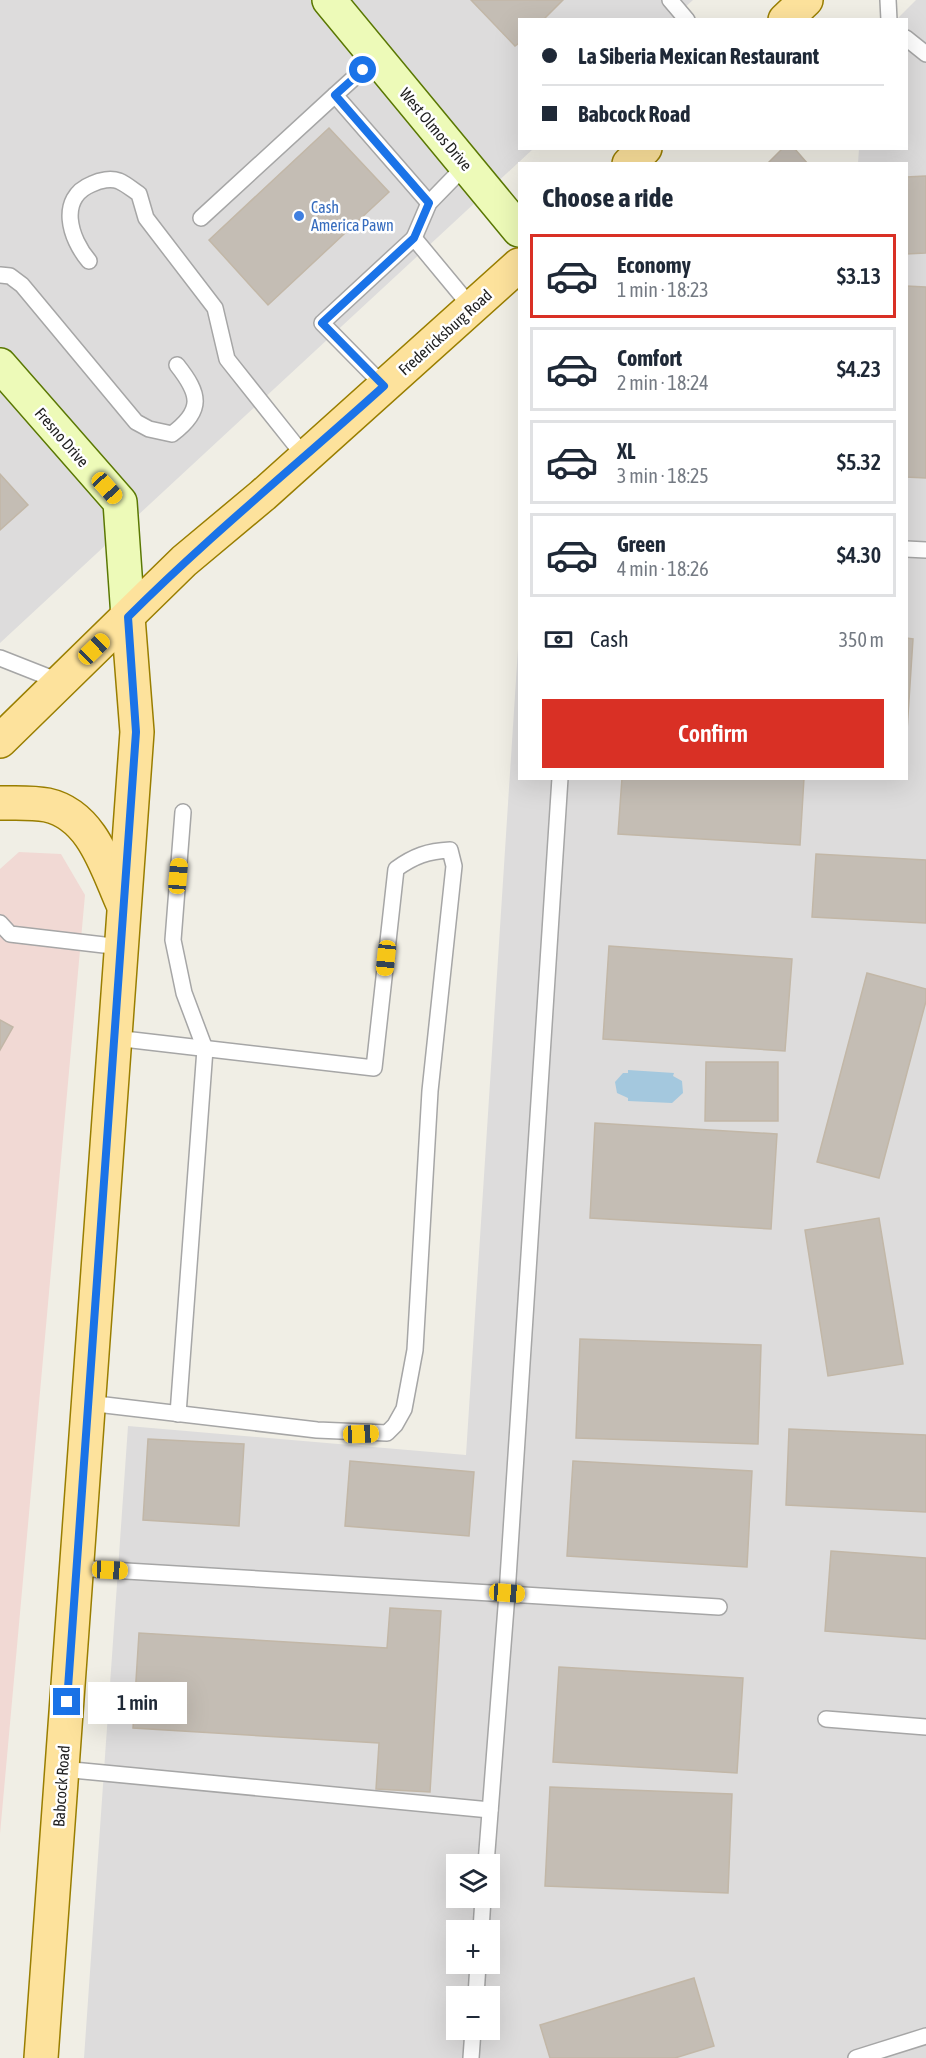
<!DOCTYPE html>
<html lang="en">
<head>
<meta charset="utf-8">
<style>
  :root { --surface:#fff; --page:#f6f6f7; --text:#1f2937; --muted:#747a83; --line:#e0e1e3; --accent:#d93025 }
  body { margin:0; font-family:"Asap Condensed",sans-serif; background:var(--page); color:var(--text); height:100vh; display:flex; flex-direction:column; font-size:22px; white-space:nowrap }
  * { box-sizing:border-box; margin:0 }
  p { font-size:20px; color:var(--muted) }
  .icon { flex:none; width:33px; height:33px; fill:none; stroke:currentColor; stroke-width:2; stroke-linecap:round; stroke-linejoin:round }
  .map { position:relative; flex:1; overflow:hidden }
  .details { position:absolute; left:518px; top:162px; width:390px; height:618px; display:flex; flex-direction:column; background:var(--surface); border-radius:0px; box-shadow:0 6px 24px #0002 }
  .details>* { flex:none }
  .top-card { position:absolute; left:518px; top:18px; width:390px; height:132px; border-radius:0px; box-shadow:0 6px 24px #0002; display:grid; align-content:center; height:132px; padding:0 24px; background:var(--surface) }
  .buttons { position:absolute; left:446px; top:1854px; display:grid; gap:12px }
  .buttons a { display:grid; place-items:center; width:54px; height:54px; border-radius:0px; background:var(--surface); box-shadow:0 6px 24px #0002; font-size:30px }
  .end { position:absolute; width:27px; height:27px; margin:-14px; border:8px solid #1a73e8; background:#fff; box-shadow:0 0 0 3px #fff }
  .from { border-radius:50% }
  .bubble { position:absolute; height:42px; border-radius:0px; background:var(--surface); box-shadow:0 6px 24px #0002; font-size:20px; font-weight:600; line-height:42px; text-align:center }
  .car { position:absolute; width:18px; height:36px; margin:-18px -9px; border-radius:8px; box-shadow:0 0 4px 2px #0007; background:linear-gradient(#f5c518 24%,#345 0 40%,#f5c518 0 76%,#345 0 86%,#f5c518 0) }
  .top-card b { display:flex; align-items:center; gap:21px; height:57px; font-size:22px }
  .top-card b+b { border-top:2px solid var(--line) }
  .top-card i { width:15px; height:15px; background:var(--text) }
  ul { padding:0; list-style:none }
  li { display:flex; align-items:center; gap:18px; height:84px; margin:0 12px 9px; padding:0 12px; border:3px solid var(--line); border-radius:0px }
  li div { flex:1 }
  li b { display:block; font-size:22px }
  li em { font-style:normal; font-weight:600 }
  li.current { border-color:var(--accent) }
  li>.icon { width:54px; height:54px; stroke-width:1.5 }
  h2 { padding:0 24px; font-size:27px; line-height:72px }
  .pay { display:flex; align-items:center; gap:15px; height:66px; padding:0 24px; font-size:22px }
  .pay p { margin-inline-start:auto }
  .button { display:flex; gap:12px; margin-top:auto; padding:12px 24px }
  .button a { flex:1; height:69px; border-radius:0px; background:var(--accent); color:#fff; font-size:24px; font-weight:600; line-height:69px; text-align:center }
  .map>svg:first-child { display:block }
  .residential { fill:#dddcdc; fill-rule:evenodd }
  .commercial { fill:#f1d9d4 }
  .water { fill:#a4c8de }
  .building { fill:#c4bdb4; stroke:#c2b7a7; stroke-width:1.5 }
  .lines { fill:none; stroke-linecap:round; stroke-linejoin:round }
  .service-casing { stroke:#a6a6a6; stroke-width:18 }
  .secondary-casing { stroke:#5a7803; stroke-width:36 }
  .primary-casing { stroke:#997e00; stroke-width:36 }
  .service { stroke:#fff; stroke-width:15 }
  .secondary { stroke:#edfab8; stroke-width:33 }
  .primary { stroke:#fde29c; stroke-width:33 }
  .route { stroke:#1a73e8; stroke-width:8 }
  .shop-dot { fill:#3f7fe0; stroke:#fff; stroke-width:2 }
  .labels { text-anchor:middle; stroke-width:5; stroke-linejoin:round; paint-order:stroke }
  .street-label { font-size:16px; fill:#1f1f1f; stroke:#fff }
  .shop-label { font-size:16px; fill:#366cbe; stroke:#fff; text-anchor:start }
</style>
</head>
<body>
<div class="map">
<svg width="926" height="2058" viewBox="0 0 926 2058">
  <rect width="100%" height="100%" fill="#f0eee5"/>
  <g class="residential">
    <polygon points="0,0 693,0 672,19 519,20 519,148 533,149 0,643"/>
    <path d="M 916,0 L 926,0 L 926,2058 L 84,2058 L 128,1426 L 466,1455 L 519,633 L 519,778 L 906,778 L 906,164 L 858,163 L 859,149 L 906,148 L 906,20 L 897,19 ZM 456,1864 L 489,1864 L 489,1898 L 456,1898 ZM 456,1930 L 489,1930 L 489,1964 L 456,1964 ZM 456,1996 L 489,1996 L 489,2030 L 456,2030 Z"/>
  </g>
  <polygon class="commercial" points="19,852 61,854 85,895 0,1834 0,869"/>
  <polygon class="water" points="628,1070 674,1073 673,1076 682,1081 683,1093 672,1103 628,1101 628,1098 617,1093 615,1082 623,1073 628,1073"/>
  <g class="building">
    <polygon points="471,0 563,0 543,20 519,20 519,43 515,46"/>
    <polygon points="329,128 389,192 268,305 209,240"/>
    <polygon points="783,148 794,148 808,164 767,164"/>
    <polygon points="926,176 926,253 906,254 906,177"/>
    <polygon points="906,286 926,287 926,478 906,477"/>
    <polygon points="0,474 28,505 0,530"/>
    <polygon points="906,638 913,639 906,746"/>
    <polygon points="622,778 804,778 800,845 618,834"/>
    <polygon points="816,854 926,860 926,923 812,917"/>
    <polygon points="609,946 792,959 785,1051 603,1039"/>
    <polygon points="867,973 926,989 926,1001 879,1178 817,1162"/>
    <polygon points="0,1020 13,1027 0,1050"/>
    <polygon points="706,1062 778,1062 778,1121 705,1121"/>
    <polygon points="595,1123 777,1134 771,1229 590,1218"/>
    <polygon points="879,1218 903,1364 828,1376 805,1230"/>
    <polygon points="580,1339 761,1345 758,1444 576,1438"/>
    <polygon points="789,1429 926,1435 926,1512 786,1505"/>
    <polygon points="148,1439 244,1444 239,1526 143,1520"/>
    <polygon points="350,1461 474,1472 469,1536 345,1526"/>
    <polygon points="573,1461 752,1471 747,1567 567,1556"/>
    <polygon points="831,1551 926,1558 926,1639 825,1631"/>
    <polygon points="390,1608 441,1611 430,1792 376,1789 379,1743 133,1728 139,1633 387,1648"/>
    <polygon points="559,1667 743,1678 737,1773 553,1762"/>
    <polygon points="550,1787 732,1794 728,1893 545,1886"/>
    <polygon points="694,1978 714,2046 675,2058 550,2058 540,2025"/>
  </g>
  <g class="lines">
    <g class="service-casing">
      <g id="service">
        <polyline points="670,0 687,20"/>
        <polyline points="888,0 889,20"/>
        <polyline points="906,38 926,54"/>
        <polyline points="377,57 335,95 429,203"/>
        <polyline points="201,218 335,95"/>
        <polyline points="414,238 429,203 466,165"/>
        <path d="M 89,261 C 70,239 57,198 92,184 C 100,180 111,178 119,181 C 126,184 133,190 139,194 L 146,218 L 215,308 L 227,359 L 305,457"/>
        <path d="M 0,275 L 10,276 L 22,285 L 136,422 L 149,429 L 172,434 C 204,410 200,394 177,365"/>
        <polyline points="384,386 322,323 414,238 472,308"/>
        <polyline points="906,549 926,550"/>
        <polyline points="0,658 61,682"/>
        <polyline points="560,778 507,1594 719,1607"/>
        <polyline points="0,923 10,934 121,947"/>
        <path d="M 88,1403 L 317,1430 L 387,1433 L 395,1425 L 404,1409 L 415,1350 L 430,1091 L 454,866 L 450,850 C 428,851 414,856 396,869 L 374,1068 L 115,1038"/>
        <polyline points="178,1414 205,1049 184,993 173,940 183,812"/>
        <polyline points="76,1568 507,1594 486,1864"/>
        <polyline points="826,1719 926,1727"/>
        <polyline points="62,1769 490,1810"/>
        <polyline points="481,1930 483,1898"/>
        <polyline points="476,1996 478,1964"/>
        <polyline points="471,2058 473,2030"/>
        <polyline points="856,2058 926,2036"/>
      </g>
    </g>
    <g class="secondary-casing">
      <g id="secondary">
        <polyline points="329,0 519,230"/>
        <polyline points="0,365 120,502 128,617"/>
      </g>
    </g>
    <g class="primary-casing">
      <g id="primary">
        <polyline points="785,20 806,0"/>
        <polyline points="629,164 645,148"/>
        <polyline points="0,741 184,561 263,495 519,265"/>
        <path d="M 0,803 C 15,803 33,802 47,805 C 92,815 106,866 122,902"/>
        <polyline points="41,2058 137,732 128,617"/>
      </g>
    </g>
    <use href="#service" class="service"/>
    <use href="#secondary" class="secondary"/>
    <use href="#primary" class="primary"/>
  </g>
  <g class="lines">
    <path class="route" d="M 67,1702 L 136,732 L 128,617 C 209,536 299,463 384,386 L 322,323 L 414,238 L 429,203 L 335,95 L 363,70"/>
  </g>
  <circle class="shop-dot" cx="299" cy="216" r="6"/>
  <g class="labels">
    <g class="street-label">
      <text transform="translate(436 129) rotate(50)" y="6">West Olmos Drive</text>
      <text transform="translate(445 332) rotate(-42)" y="6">Fredericksburg Road</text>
      <text transform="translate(62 437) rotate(49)" y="6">Fresno Drive</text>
      <text transform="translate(61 1786) rotate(-86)" y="6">Babcock Road</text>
    </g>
    <g class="shop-label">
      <text x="311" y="213">Cash<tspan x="311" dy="18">America Pawn</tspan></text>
    </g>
  </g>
</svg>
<div class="buttons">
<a><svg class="icon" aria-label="layers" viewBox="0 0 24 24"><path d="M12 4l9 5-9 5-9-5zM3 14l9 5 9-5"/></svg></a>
<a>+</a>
<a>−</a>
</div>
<i class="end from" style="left:363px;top:70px"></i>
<i class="end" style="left:67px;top:1702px"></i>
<div class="bubble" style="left:88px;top:1682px;width:99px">1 min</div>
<i class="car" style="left:107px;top:488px;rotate:138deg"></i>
<i class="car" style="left:94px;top:649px;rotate:46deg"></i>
<i class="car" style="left:178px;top:876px;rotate:5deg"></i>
<i class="car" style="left:386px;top:958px;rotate:186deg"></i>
<i class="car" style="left:361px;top:1434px;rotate:88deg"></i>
<i class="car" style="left:110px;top:1570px;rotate:93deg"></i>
<i class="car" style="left:507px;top:1593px;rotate:94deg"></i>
<div class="top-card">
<b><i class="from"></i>La Siberia Mexican Restaurant</b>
<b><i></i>Babcock Road</b>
</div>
<section class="details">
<h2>Choose a ride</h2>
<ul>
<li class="current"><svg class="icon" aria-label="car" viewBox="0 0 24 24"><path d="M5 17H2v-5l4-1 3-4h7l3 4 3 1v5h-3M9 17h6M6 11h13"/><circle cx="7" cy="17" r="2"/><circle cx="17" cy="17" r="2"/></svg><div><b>Economy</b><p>1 min · 18:23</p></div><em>$3.13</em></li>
<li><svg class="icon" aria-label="car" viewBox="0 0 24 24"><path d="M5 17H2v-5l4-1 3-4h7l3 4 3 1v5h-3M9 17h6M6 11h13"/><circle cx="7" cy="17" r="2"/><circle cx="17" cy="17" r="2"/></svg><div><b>Comfort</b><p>2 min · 18:24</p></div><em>$4.23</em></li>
<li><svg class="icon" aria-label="car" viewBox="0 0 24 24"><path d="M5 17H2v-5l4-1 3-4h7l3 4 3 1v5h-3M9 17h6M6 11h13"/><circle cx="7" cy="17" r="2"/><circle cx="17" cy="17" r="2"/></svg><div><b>XL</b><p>3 min · 18:25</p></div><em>$5.32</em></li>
<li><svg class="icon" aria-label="car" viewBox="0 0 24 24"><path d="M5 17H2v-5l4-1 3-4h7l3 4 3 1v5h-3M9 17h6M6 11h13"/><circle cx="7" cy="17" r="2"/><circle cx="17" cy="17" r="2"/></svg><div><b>Green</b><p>4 min · 18:26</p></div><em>$4.30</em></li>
</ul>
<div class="pay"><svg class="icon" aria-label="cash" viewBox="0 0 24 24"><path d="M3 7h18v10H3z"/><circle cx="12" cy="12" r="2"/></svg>Cash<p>350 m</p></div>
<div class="button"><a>Confirm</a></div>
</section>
</div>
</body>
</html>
